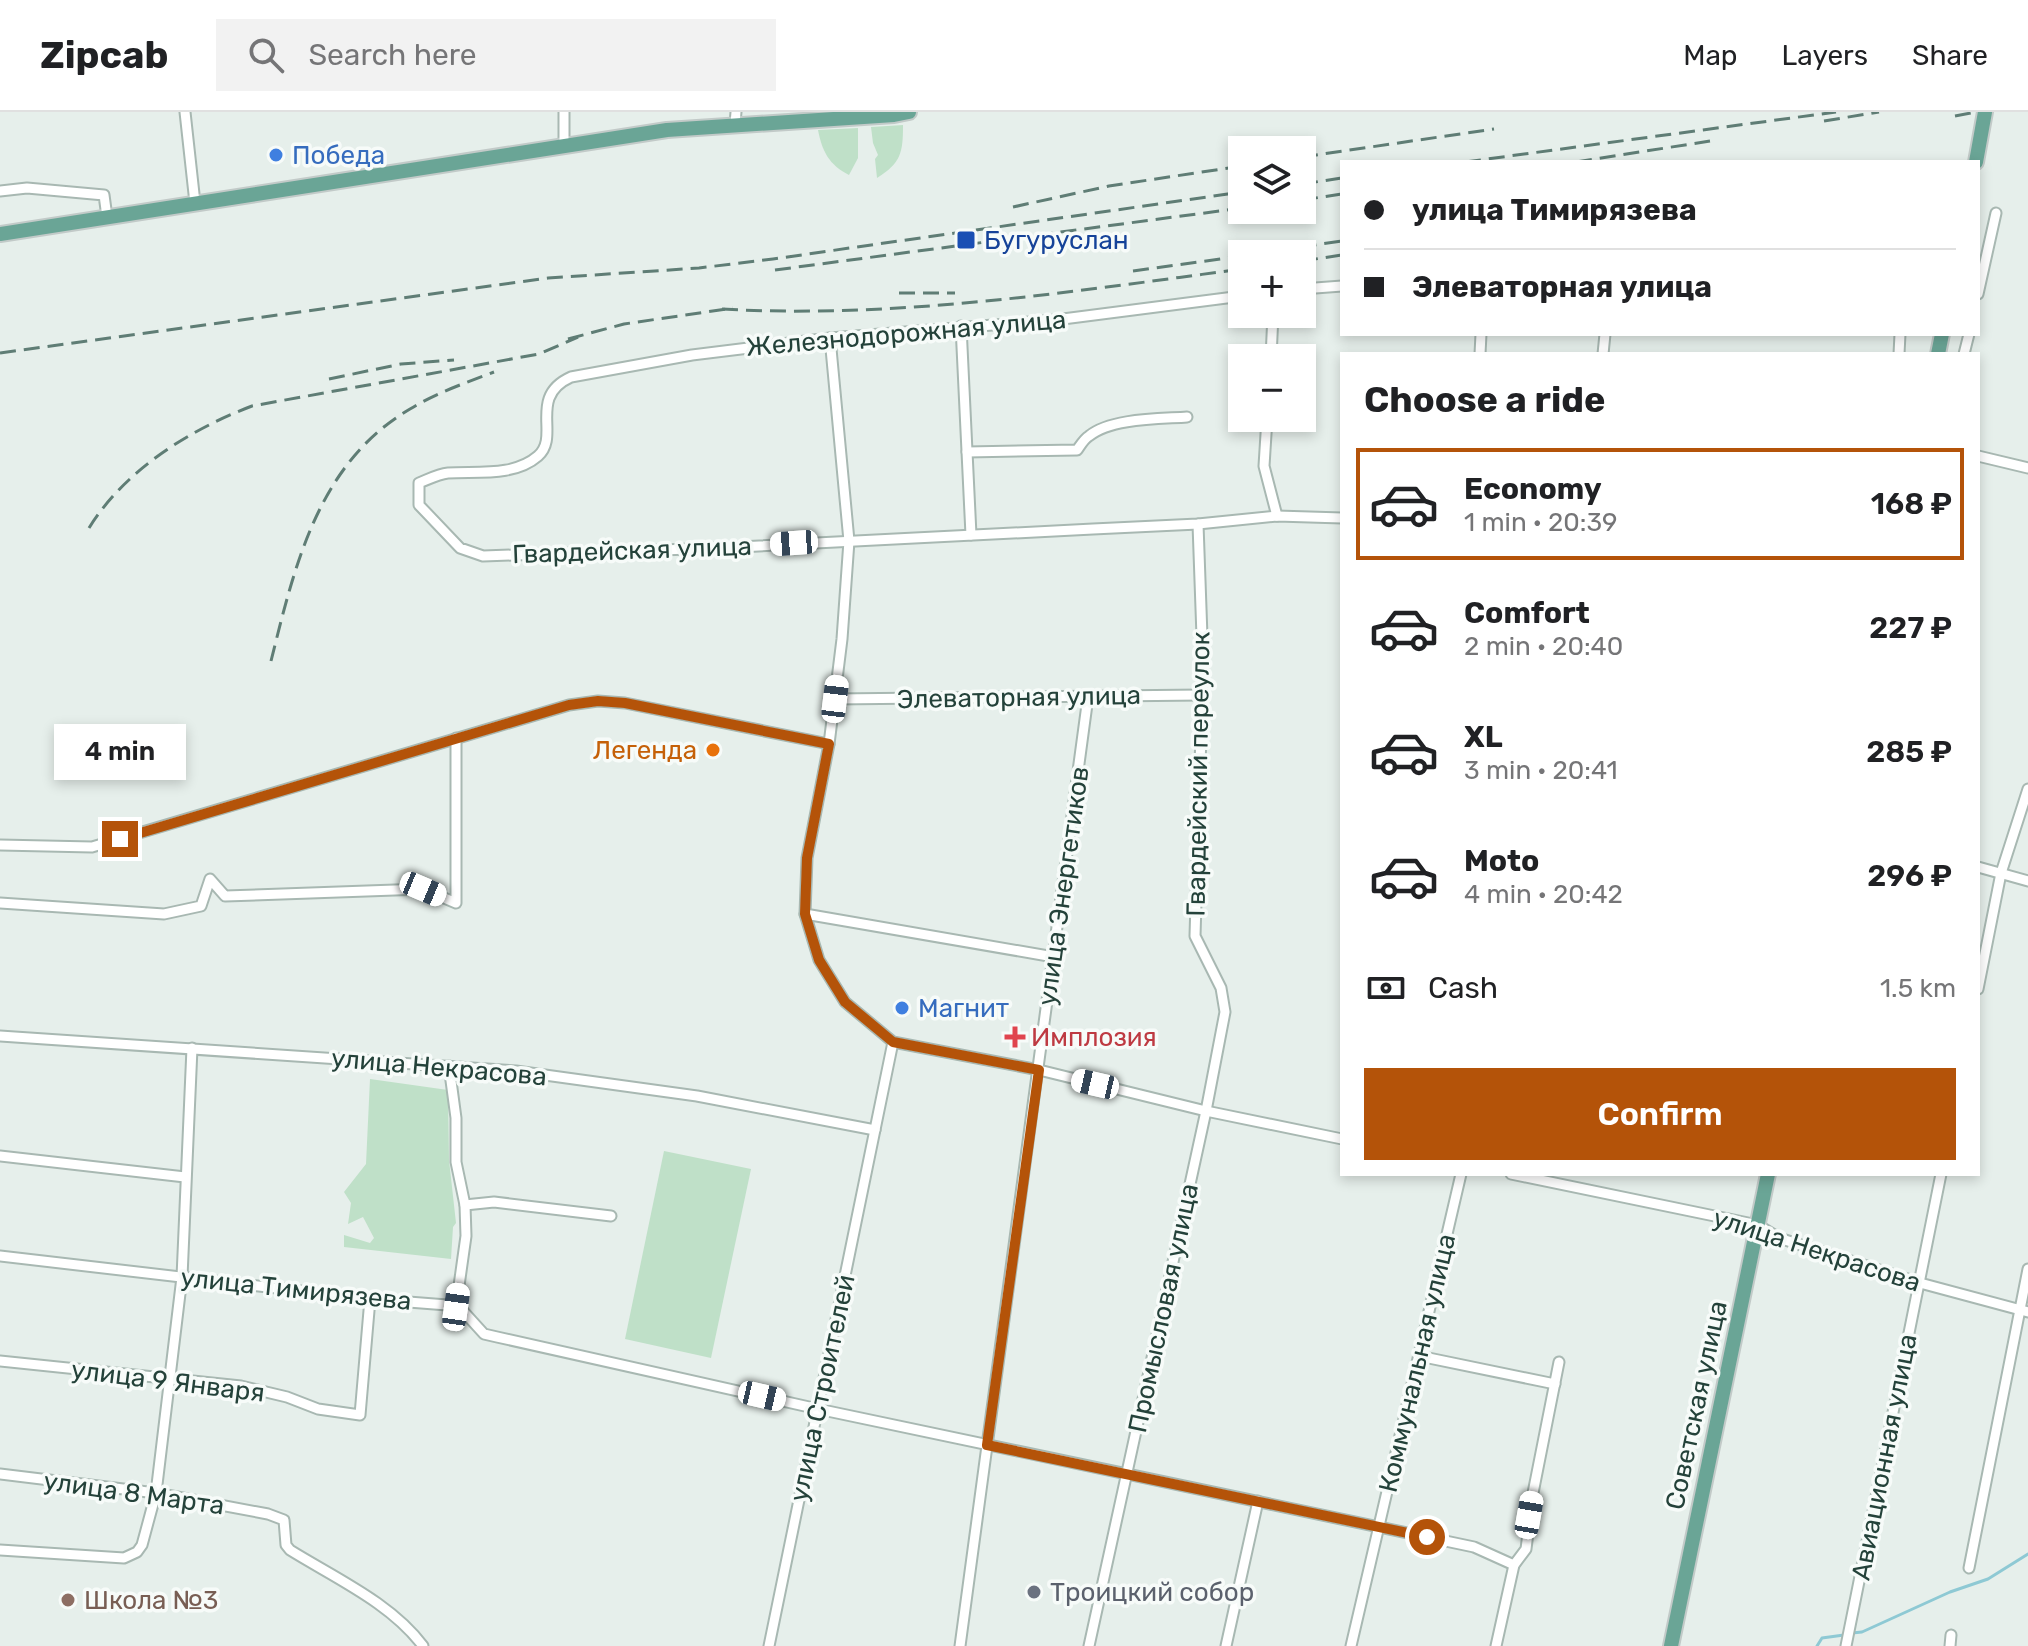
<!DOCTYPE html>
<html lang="en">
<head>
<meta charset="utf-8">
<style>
  :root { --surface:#fff; --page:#f2f2f2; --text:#202124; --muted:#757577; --line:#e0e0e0; --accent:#b45309 }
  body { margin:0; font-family:Rubik,sans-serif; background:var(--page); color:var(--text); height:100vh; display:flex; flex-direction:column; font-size:30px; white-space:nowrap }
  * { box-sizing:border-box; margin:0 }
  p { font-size:26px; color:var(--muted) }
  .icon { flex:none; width:44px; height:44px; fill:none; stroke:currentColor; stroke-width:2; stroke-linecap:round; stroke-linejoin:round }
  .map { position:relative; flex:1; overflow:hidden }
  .sheet { position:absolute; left:1340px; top:240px; width:640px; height:824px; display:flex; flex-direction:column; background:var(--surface); border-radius:0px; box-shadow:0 4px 12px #0003 }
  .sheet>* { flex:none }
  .hud { position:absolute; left:1340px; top:48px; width:640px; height:176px; border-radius:0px; box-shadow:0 4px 12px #0003; display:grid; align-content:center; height:176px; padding:0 24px; background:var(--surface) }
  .controls { position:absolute; left:1228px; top:24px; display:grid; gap:16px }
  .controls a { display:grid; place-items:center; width:88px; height:88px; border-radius:0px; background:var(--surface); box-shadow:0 4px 12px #0003; font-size:40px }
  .end { position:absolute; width:36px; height:36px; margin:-18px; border:10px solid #b45309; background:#fff; box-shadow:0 0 0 4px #fff }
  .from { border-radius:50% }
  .bubble { position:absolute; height:56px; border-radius:0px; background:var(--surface); box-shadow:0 4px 12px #0003; font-size:26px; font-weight:600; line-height:56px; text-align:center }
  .car { position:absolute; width:24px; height:48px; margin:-24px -12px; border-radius:10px; box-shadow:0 0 6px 2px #0007; background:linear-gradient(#fff 24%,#345 0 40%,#fff 0 76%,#345 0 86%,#fff 0) }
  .hud b { display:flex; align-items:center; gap:28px; height:76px; font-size:30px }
  .hud b+b { border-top:2px solid var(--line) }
  .hud i { width:20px; height:20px; background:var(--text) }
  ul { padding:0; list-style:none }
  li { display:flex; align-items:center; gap:24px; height:112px; margin:0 16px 12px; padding:0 8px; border:4px solid transparent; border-radius:0px }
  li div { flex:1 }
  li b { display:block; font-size:30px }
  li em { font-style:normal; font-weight:600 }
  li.active { border-color:var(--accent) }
  li>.icon { width:72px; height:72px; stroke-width:1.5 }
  h2 { padding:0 24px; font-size:36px; line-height:96px }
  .pay { display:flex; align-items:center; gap:20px; height:88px; padding:0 24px; font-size:30px }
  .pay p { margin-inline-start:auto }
  .primary-button { display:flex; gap:16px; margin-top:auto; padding:16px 24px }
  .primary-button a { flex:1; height:92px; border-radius:0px; background:var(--accent); color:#fff; font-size:32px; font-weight:600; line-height:92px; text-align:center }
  header { display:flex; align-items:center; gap:48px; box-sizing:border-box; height:112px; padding:0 40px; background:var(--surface); border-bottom:2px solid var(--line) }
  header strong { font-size:38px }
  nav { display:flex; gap:44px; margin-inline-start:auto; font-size:28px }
  .search { width:560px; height:72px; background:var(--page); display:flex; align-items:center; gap:20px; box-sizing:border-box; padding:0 28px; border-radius:0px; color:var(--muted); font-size:30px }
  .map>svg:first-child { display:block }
  .green { fill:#bfe0c8 }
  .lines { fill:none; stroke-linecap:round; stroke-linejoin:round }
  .stream { stroke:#8ec9d4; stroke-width:3 }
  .minor-casing { stroke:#a8b8b2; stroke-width:13 }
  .primary-casing { stroke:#c2cac8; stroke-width:18 }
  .minor { stroke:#fff; stroke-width:9 }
  .primary { stroke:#6aa596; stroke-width:14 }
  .rail { stroke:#5f7d75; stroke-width:3; stroke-dasharray:16 8; stroke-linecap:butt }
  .route { stroke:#b45309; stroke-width:10 }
  .shop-dot { fill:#3f7fe0; stroke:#f7fbf9; stroke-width:3 }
  .transit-dot { fill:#1a4fb4; stroke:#f7fbf9; stroke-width:3 }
  .food-dot { fill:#e8710a; stroke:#f7fbf9; stroke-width:3 }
  .health-dot { fill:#e0444e; stroke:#f7fbf9; stroke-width:3 }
  .worship-dot { fill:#6b7280; stroke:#f7fbf9; stroke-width:3 }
  .education-dot { fill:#8d6e63; stroke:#f7fbf9; stroke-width:3 }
  .labels { text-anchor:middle; stroke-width:7; stroke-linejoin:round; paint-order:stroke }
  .shop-label { font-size:26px; fill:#366cbe; stroke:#f7fbf9; text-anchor:start }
  .transit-label { font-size:26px; fill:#164399; stroke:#f7fbf9; text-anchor:start }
  .street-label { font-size:26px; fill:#24423a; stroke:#f7fbf9 }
  .food-label { font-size:26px; fill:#c56008; stroke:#f7fbf9; text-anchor:end }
  .health-label { font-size:26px; fill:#be3a42; stroke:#f7fbf9; text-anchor:start }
  .worship-label { font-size:26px; fill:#5b616d; stroke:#f7fbf9; text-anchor:start }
  .education-label { font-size:26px; fill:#785e54; stroke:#f7fbf9; text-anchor:start }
</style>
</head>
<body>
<header>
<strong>Zipcab</strong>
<div class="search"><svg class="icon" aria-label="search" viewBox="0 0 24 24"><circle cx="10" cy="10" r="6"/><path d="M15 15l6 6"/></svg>Search here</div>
<nav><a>Map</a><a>Layers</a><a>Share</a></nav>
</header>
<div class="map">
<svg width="2028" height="1534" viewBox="0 0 2028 1534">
  <rect width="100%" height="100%" fill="#e6efeb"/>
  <g class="green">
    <path d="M 903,13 C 903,41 901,51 877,66 L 875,47 L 878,43 L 873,31 L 871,15 Z"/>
    <path d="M 858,16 L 858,46 L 849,63 C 829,53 822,39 818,18 Z"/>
    <polygon points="370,967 448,978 449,1048 456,1111 453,1115 451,1147 344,1135 344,1123 370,1131 374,1126 363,1105 348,1112 351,1091 344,1080 366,1052"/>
    <polygon points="664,1039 751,1057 711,1246 625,1227"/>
  </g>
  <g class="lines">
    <g class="stream">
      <polyline points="1852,1521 1862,1520 1950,1480 1988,1467 2028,1442"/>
      <polyline points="1817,1534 1822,1526 1844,1523"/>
    </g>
    <g class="minor-casing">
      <g id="minor">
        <polyline points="185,0 195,91"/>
        <polyline points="564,0 564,33"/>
        <polyline points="735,12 736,0"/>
        <polyline points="0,79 27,76 104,83 107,105"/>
        <polyline points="1302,177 1342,174"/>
        <polyline points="1978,182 1996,101"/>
        <path d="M 1242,184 L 1055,208 L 830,226 L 692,243 L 571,265 C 527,285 561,324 538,344 C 514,365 476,359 448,361 C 438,362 429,367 419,371 L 419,393 L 460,436 L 483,444 L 719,436 L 1093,417 L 1198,412 L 1277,404 L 1342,406"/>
        <polyline points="961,214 971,423"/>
        <polyline points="830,226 849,429 842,527 829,632 807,746 805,802 819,848 845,890 893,930 1039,958 1206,999 1342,1027"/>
        <polyline points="1480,242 1481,222"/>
        <polyline points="1603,242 1605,222"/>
        <polyline points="1899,242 1900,222"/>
        <polyline points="1964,242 1969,222"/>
        <polyline points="1271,246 1273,202"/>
        <polyline points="1267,306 1264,354 1277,404"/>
        <path d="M 967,340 L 1077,338 C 1080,334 1084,327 1089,324 C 1111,306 1160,307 1187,305"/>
        <polyline points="1978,344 2028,356"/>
        <polyline points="835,587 1202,583"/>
        <polyline points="0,733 92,735 569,593 598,589 625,591 829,632"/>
        <polyline points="1978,755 2028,769"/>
        <polyline points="0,791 164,802 201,794 210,767 225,784 423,777 456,791 456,626"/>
        <polyline points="805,802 1054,845"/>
        <polyline points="1978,877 2001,761 2028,677"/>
        <polyline points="0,924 516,959 697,984 875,1018"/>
        <polyline points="449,954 456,1006 456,1050 465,1093 466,1124 456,1195"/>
        <polyline points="0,1044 185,1065"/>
        <polyline points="1511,1062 1758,1113 1779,1126 1920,1171 2028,1200"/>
        <polyline points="465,1093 494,1090 611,1104"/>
        <polyline points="0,1144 370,1187 447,1193 464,1200 484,1222 497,1225 818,1297 1474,1435 1514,1453"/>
        <polyline points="1419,1244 1555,1272"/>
        <polyline points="0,1249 241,1274 287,1285 318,1297 360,1303 370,1187"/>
        <path d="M 0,1362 L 156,1381 L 268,1402 L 284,1408 L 286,1433 L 290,1438 C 335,1466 391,1491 423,1534"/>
        <polyline points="0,1438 124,1446 137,1440 142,1433 156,1381 182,1165 192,936"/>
        <polyline points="1969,1456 2028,1157"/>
        <polyline points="769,1534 893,930"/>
        <polyline points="960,1534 1088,585"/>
        <polyline points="1089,1534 1206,999 1225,900 1221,876 1195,824 1203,553 1198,412"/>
        <polyline points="1226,1534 1258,1389"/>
        <polyline points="1351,1534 1461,1062"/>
        <polyline points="1496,1534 1514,1453 1526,1437 1533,1381 1559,1250"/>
        <polyline points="1846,1534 1941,1062"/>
        <polyline points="1950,1534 1951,1523"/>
      </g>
    </g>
    <g class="primary-casing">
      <g id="primary">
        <polyline points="1976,50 1985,0"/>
        <polyline points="0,122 667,18 894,3 909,0"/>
        <polyline points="1938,242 1942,222"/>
        <polyline points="1671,1534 1768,1062"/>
      </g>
    </g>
    <use href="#minor" class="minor"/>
    <use href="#primary" class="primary"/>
    <g class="rail">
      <polyline points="1955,4 1976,0"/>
      <polyline points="1824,9 1879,0"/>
      <polyline points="1302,45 1494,17"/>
      <polyline points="1465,50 1836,0"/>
      <polyline points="1576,50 1710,29"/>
      <polyline points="1302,72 1342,66"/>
      <polyline points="1302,88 1342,82"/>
      <polyline points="1013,95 1109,74 1242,54"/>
      <polyline points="1253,142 1342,129"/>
      <polyline points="1302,149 1342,143"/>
      <polyline points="775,158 1242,96"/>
      <polyline points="1133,159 1242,144"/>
      <polyline points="899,181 955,181"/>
      <path d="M 722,197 C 896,207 1069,180 1242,157"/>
      <polyline points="568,227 624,212 733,196"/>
      <polyline points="0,241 548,166 699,156 773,147 1242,80"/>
      <polyline points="329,267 401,252 454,248"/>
      <path d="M 89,416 C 125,358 189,318 252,294 L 539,242 L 578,225"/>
      <path d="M 271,549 C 295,453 318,351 410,297 C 436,281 465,271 494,260"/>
    </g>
  </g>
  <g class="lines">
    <polyline class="route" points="120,727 569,593 598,589 625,591 829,632 807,746 805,802 819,848 845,890 893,930 1039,958 987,1333 1427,1425"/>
  </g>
  <g class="shop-dot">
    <circle cx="276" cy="43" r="8"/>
    <circle cx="902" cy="896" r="8"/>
  </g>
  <rect class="transit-dot" x="956" y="118" width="20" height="20" rx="4"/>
  <circle class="food-dot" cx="713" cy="638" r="8"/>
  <path class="health-dot" d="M1011 913h8v8h8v8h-8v8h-8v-8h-8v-8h8z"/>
  <circle class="worship-dot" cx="1034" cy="1480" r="8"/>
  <circle class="education-dot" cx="68" cy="1488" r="8"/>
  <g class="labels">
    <g class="shop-label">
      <text x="292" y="52">Победа</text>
      <text x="918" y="905">Магнит</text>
    </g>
    <g class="transit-label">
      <text x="984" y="137">Бугуруслан</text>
    </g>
    <g class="street-label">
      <text transform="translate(906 221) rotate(-5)" y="9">Железнодорожная улица</text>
      <text transform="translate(632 438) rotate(-2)" y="9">Гвардейская улица</text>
      <text transform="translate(1019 585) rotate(-1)" y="9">Элеваторная улица</text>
      <text transform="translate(1198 662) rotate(-89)" y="9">Гвардейский переулок</text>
      <text transform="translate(1063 774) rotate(-82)" y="9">улица Энергетиков</text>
      <text transform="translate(439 955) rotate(5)" y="9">улица Некрасова</text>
      <text transform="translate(1817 1138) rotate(18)" y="9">улица Некрасова</text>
      <text transform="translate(296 1177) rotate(6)" y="9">улица Тимирязева</text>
      <text transform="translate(1163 1196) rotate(-78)" y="9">Промысловая улица</text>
      <text transform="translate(1417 1251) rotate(-77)" y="9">Коммунальная улица</text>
      <text transform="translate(168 1269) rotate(7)" y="9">улица 9 Января</text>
      <text transform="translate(822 1276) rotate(-78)" y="9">улица Строителей</text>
      <text transform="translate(1696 1293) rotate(-78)" y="9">Советская улица</text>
      <text transform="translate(1884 1345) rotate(-79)" y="9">Авиационная улица</text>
      <text transform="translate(134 1381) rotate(8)" y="9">улица 8 Марта</text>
    </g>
    <g class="food-label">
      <text x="697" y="647">Легенда</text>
    </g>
    <g class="health-label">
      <text x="1031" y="934">Имплозия</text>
    </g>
    <g class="worship-label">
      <text x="1050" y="1489">Троицкий собор</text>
    </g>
    <g class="education-label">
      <text x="84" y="1497">Школа №3</text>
    </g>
  </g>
</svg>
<div class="controls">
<a><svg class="icon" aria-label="layers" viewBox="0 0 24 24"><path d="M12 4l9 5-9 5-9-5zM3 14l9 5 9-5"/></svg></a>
<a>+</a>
<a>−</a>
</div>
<i class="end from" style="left:1427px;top:1425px"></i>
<i class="end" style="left:120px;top:727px"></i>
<div class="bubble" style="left:54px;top:612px;width:132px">4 min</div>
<i class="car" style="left:794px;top:431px;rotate:266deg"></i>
<i class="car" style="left:835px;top:587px;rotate:7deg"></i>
<i class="car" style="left:423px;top:777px;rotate:113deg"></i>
<i class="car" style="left:1095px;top:972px;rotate:283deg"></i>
<i class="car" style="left:456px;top:1195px;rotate:8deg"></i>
<i class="car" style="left:762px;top:1284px;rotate:103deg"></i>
<i class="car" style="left:1529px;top:1403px;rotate:10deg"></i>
<div class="hud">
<b><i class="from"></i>улица Тимирязева</b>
<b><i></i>Элеваторная улица</b>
</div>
<section class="sheet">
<h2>Choose a ride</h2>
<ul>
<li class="active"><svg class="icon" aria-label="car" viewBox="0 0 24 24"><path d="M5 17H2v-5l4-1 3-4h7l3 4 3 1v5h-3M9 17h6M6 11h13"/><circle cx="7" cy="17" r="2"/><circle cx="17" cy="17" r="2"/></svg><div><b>Economy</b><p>1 min · 20:39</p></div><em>168 ₽</em></li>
<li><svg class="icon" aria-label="car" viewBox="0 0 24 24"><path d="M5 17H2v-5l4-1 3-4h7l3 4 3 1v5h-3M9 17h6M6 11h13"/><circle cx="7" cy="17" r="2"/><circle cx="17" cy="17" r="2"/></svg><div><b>Comfort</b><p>2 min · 20:40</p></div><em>227 ₽</em></li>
<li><svg class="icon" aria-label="car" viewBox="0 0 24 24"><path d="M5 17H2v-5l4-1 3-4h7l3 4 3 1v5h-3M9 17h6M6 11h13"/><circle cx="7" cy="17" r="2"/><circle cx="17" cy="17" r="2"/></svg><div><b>XL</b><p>3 min · 20:41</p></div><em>285 ₽</em></li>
<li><svg class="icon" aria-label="car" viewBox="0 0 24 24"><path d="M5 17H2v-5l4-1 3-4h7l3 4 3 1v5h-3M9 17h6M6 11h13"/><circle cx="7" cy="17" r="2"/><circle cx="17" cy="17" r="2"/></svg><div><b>Moto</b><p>4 min · 20:42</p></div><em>296 ₽</em></li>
</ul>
<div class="pay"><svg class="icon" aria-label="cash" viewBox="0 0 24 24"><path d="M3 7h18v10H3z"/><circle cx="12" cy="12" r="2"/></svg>Cash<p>1.5 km</p></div>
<div class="primary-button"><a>Confirm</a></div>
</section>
</div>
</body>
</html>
